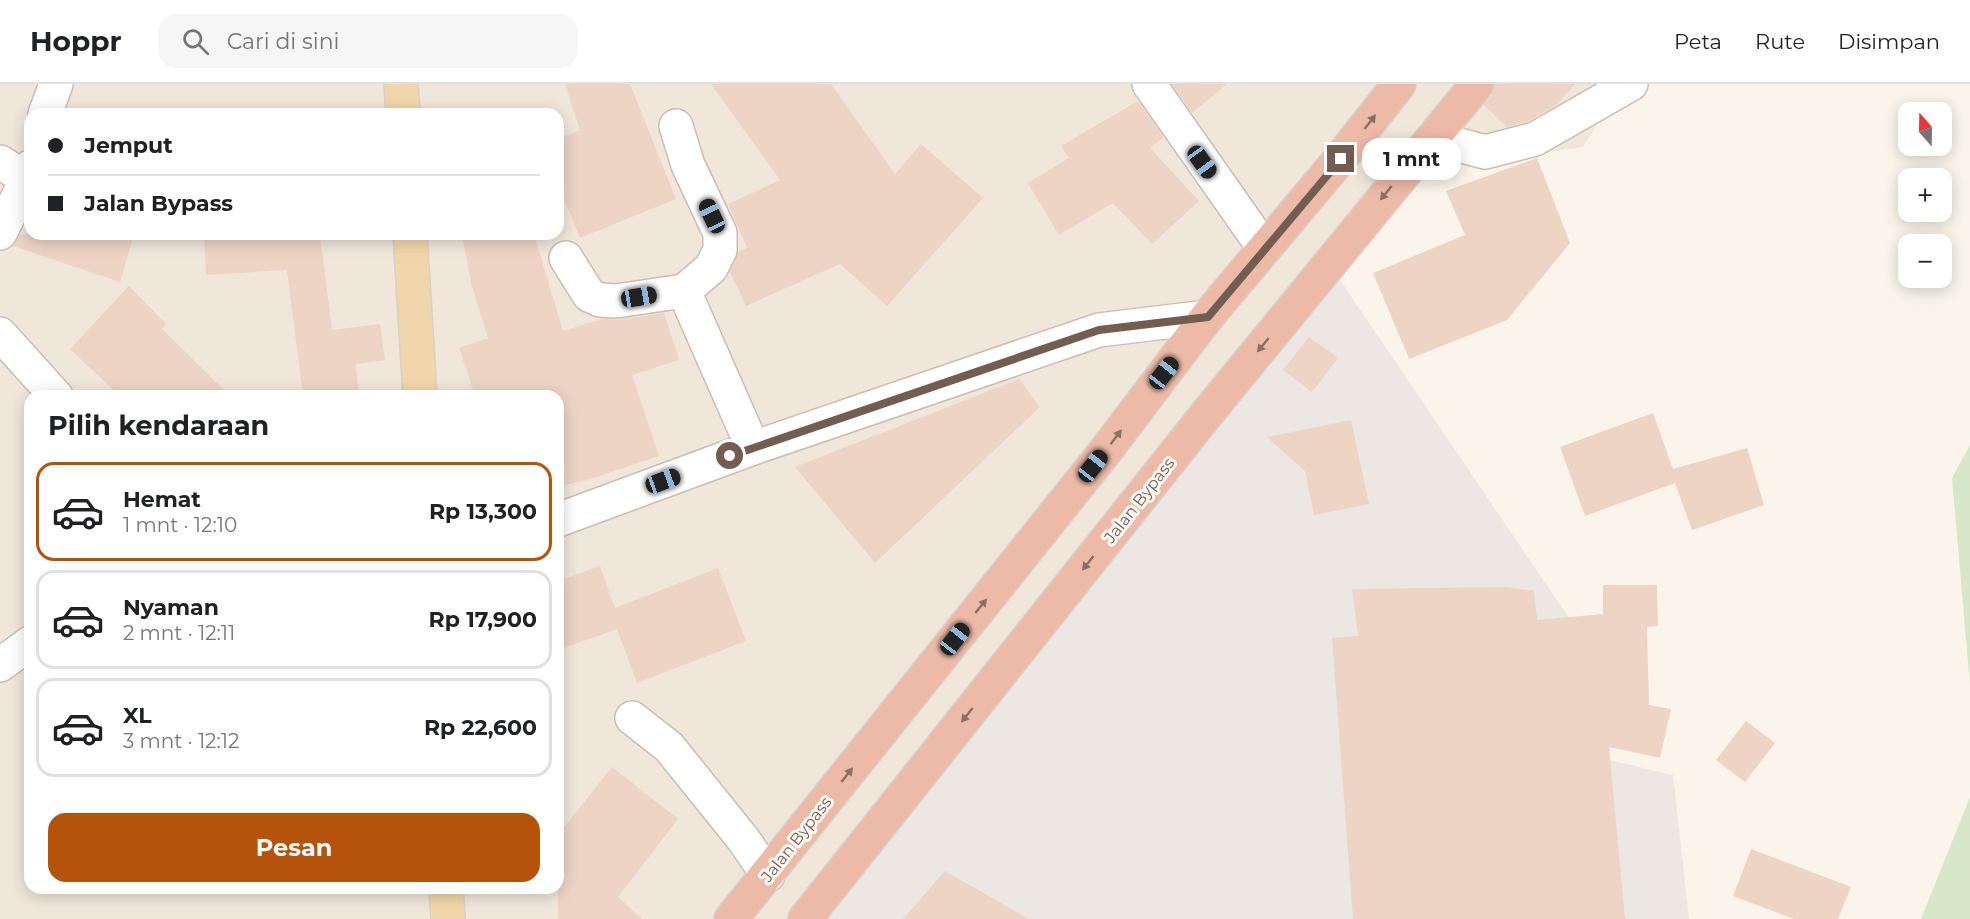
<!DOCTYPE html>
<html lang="id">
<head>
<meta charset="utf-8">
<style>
  :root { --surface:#fff; --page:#f6f6f6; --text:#202124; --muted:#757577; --line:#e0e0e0; --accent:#b45309 }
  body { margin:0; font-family:Montserrat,sans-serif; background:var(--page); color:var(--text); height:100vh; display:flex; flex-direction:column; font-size:22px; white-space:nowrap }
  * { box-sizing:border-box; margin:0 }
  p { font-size:20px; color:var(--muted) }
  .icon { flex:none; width:33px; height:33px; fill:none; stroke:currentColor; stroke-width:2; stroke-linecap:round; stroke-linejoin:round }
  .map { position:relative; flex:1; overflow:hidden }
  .details { position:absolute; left:24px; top:306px; width:540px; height:504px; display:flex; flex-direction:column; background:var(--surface); border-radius:18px; box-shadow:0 3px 15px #0003 }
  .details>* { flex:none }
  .banner { position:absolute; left:24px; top:24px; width:540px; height:132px; border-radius:18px; box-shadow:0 3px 15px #0003; display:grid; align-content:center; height:132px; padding:0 24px; background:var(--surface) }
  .needle { width:39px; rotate:340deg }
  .tools { position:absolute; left:1898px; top:18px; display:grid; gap:12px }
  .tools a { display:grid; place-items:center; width:54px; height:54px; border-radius:12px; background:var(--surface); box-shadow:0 3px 15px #0003; font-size:30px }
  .end { position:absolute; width:27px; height:27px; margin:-14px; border:8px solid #735c50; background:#fff; box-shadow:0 0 0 3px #fff }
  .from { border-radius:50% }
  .bubble { position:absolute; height:42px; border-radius:18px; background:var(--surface); box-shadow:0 3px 15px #0003; font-size:20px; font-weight:700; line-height:42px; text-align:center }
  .car { position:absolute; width:18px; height:36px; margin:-18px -9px; border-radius:8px; box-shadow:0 0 4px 2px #0007; background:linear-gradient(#222 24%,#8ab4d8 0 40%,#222 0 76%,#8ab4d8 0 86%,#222 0) }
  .banner b { display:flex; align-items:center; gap:21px; height:57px; font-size:22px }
  .banner b+b { border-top:2px solid var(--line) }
  .banner i { width:15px; height:15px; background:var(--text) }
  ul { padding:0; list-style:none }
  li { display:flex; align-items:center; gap:18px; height:99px; margin:0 12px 9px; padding:0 12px; border:3px solid var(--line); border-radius:18px }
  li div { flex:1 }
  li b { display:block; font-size:22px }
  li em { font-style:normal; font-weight:700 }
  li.active { border-color:var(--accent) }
  li>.icon { width:54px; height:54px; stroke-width:1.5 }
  h2 { padding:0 24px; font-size:27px; line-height:72px }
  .action { display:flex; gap:12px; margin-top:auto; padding:12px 24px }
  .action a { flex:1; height:69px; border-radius:18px; background:var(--accent); color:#fff; font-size:24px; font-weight:700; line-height:69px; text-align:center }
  header { display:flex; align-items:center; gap:36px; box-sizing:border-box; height:84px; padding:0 30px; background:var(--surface); border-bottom:2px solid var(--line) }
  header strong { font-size:28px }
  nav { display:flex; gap:33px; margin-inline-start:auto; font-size:21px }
  .search { width:420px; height:54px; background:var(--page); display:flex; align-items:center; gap:15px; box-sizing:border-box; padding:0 21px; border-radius:18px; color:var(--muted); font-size:22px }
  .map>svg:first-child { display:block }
  .residential { fill:#f1e6da; fill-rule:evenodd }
  .industrial { fill:#ece7e3 }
  .green { fill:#d6e7ca }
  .building { fill:#edd4c5 }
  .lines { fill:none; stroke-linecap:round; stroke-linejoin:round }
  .minor-casing { stroke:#ccbcb1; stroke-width:36 }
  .major-casing { stroke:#d8d1ce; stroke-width:36 }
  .highway-casing { stroke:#d8d1ce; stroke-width:36 }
  .minor { stroke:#fff; stroke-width:33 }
  .major { stroke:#f1d6ab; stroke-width:33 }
  .highway { stroke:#edbaa8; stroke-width:33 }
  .oneway { fill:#8b6f62 }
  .route { stroke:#735c50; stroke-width:8 }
  .labels { text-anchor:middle; stroke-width:6; stroke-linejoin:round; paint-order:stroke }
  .street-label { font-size:16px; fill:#735c50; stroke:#fdf8f1 }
</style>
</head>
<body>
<header>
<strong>Hoppr</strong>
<div class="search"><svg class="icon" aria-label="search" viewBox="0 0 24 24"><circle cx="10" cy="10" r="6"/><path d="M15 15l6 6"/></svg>Cari di sini</div>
<nav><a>Peta</a><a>Rute</a><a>Disimpan</a></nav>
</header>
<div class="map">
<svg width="1970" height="835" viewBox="0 0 1970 835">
  <rect width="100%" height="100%" fill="#faf4ea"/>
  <path class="residential" d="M 0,0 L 1623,0 L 1583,63 L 1428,85 L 801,835 L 0,835 ZM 30,30 L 558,30 L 558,150 L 30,150 ZM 30,312 L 558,312 L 558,804 L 30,804 Z"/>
  <polygon class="industrial" points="1321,168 1571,537 1588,671 1673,691 1689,835 789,835"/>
  <g class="green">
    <polygon points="1970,361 1970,601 1952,394"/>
    <polygon points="1970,713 1970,835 1921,835"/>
  </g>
  <g class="building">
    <polygon points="565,0 630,0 676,115 580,154 558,100 558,55 580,46"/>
    <polygon points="711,0 831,0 895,90 921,60 983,114 887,222 840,180 746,222 730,188 738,168 747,164 728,120 780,96"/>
    <polygon points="1172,0 1227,0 1192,29"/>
    <polygon points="1495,0 1575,0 1555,22 1528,37 1507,43 1484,21 1492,11"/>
    <polygon points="1138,17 1164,53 1150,64 1199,117 1152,160 1113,119 1059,151 1028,99 1069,74 1061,62"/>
    <polygon points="1537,74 1570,159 1507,236 1409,275 1373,189 1465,151 1446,107"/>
    <polygon points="20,150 134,150 120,198 13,162"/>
    <polygon points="204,150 320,150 332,246 380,240 385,276 355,280 359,307 303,312 287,186 206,191"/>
    <polygon points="462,150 534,150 563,247 602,235 618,236 664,229 679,276 632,291 659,372 558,406 589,395 558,403 558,312 475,312 459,264 488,254 471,199"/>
    <polygon points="129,202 166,240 162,245 230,312 120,312 70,265"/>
    <polygon points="1309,253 1338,274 1312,308 1283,286"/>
    <polygon points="1019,295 1040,323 875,479 795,383"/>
    <polygon points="1653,329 1673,385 1747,364 1764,421 1692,446 1675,399 1585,432 1560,363"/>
    <polygon points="1351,336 1369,420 1314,431 1305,387 1267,353"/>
    <polygon points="600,482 615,524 718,484 746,557 637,599 617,545 558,566 558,497"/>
    <polygon points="1603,501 1657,501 1658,542 1647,543 1649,621 1671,625 1660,674 1609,663 1625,835 1353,835 1332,554 1358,552 1352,505 1504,503 1534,507 1537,536 1603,530"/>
    <polygon points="1746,637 1775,659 1745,698 1716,676"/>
    <polygon points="612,683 678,735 618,813 642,835 558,835 558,751"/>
    <polygon points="1751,765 1851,803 1838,835 1794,835 1733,812"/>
    <polygon points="945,787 1029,835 903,835"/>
  </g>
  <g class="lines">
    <g class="minor-casing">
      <g id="minor">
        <polyline points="1149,0 1264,164"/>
        <polyline points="45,30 56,0"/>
        <polyline points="1433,54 1485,68 1535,55 1631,0"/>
        <polyline points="0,78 27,95"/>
        <polyline points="0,149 27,95 30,83"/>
        <polyline points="566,174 589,211 600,216 616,217 684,207 711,184 720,166 720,149 688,81 676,42"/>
        <polyline points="684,207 753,364"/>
        <polyline points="0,250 56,312"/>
        <polyline points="558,436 753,364 1099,246 1207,233"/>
        <polyline points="0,581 30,559"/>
        <polyline points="632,634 669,663 743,755 768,791"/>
      </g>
    </g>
    <g class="major-casing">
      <g id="major">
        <polyline points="401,0 403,30"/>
        <polyline points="410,150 420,312"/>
        <polyline points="446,804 448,835"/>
      </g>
    </g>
    <g class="highway-casing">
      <g id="highway">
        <polyline points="731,835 1107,365 1207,233 1340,75 1399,0"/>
        <polyline points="805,835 1205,332 1477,0"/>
      </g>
    </g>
    <use href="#minor" class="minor"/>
    <use href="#major" class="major"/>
    <use href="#highway" class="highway"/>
  </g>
  <defs><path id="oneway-solid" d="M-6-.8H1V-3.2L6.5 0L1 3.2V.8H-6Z" transform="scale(1.5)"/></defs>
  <g class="oneway">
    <use href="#oneway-solid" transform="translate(1370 38) rotate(-52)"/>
    <use href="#oneway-solid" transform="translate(1386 109) rotate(129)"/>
    <use href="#oneway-solid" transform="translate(1263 261) rotate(129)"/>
    <use href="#oneway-solid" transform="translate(1116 353) rotate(-53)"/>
    <use href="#oneway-solid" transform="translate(1088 479) rotate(128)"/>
    <use href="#oneway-solid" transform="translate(981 522) rotate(-51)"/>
    <use href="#oneway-solid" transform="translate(967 631) rotate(128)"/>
    <use href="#oneway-solid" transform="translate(847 691) rotate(-52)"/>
  </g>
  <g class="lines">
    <polyline class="route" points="730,372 1099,246 1208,233 1341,75"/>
  </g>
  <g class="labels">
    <g class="street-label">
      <text transform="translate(1139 416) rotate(-52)" y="6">Jalan Bypass</text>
      <text transform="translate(796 755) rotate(-52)" y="6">Jalan Bypass</text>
    </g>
  </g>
</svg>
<div class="tools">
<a><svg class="needle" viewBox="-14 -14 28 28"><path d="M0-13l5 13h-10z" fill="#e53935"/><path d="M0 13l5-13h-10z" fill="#757577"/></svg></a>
<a>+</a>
<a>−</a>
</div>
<i class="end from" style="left:730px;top:372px"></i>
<i class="end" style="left:1341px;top:75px"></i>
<div class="bubble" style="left:1362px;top:54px;width:99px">1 mnt</div>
<i class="car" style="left:1202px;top:78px;rotate:144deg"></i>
<i class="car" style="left:712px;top:132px;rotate:335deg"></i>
<i class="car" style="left:639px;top:213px;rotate:81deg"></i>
<i class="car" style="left:1164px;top:289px;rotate:38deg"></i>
<i class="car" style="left:1093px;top:382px;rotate:38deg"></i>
<i class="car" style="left:663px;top:397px;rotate:70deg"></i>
<i class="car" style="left:955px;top:555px;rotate:38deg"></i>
<div class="banner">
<b><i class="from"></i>Jemput</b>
<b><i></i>Jalan Bypass</b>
</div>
<section class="details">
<h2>Pilih kendaraan</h2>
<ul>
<li class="active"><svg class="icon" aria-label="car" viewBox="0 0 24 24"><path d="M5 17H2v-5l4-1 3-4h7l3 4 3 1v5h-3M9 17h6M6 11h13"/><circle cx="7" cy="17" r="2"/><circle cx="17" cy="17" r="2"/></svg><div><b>Hemat</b><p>1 mnt · 12:10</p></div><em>Rp 13,300</em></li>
<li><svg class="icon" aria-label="car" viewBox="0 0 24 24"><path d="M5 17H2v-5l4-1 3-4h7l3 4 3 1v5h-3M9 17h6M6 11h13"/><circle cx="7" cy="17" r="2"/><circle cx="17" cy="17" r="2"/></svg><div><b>Nyaman</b><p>2 mnt · 12:11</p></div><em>Rp 17,900</em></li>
<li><svg class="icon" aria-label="car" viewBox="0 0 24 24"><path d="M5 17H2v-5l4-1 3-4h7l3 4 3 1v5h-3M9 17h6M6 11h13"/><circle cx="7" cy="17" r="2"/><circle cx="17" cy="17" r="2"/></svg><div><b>XL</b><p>3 mnt · 12:12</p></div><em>Rp 22,600</em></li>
</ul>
<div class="action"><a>Pesan</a></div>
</section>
</div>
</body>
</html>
